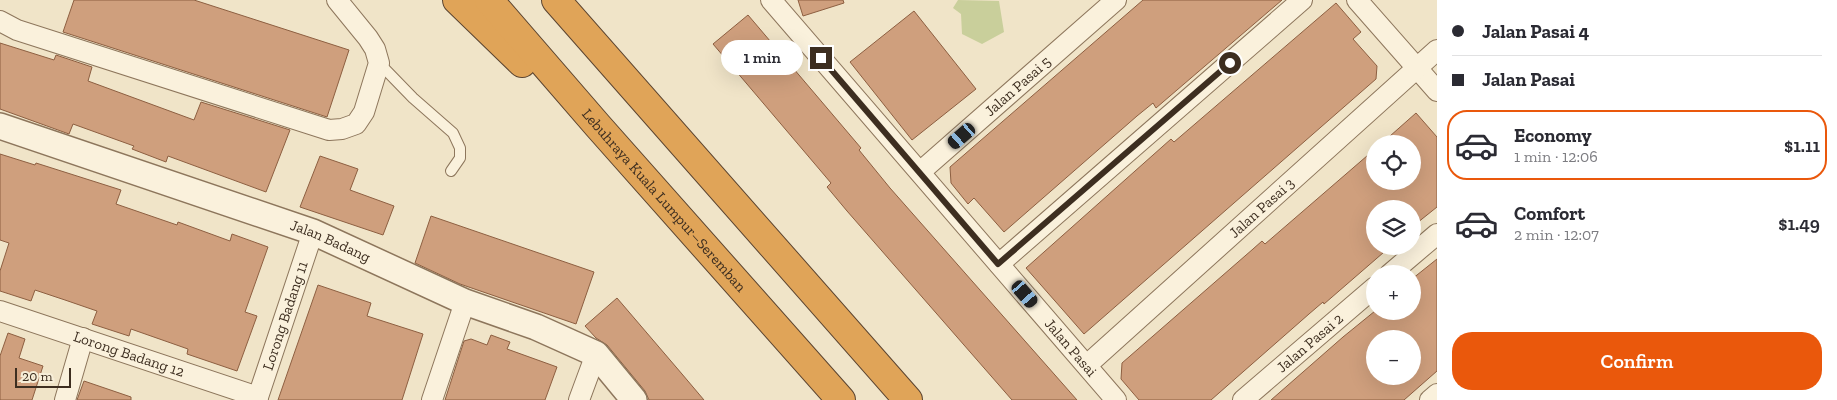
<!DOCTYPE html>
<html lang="en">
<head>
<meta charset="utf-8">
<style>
  :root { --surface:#fff; --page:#f2f2f3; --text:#2b2b33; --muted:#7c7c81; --line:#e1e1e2; --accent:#ea580c }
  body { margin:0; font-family:"Zilla Slab",serif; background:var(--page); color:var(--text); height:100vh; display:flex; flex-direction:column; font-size:19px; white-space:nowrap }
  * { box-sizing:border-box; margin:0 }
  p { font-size:16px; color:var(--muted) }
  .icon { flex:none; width:28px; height:28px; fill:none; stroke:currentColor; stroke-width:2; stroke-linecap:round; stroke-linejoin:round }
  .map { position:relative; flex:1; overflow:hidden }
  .sheet { display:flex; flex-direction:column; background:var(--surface); width:400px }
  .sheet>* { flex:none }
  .banner { display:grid; align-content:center; height:110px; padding:0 15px; background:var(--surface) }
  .fabs { position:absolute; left:1366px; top:135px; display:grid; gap:10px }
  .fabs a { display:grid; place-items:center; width:55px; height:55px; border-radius:50%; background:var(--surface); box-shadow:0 5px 20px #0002; font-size:25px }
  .scale { position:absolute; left:15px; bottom:12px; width:56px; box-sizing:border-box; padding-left:5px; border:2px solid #3d2e20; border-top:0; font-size:14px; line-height:18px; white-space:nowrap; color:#3d2e20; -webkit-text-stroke:4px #f7eed8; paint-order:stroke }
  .end { position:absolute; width:22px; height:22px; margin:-11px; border:6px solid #3d2e20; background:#fff; box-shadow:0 0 0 2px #fff }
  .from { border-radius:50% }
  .bubble { position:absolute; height:35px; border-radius:18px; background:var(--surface); box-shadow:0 5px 20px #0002; font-size:16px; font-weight:600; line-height:35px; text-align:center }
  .car { position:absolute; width:15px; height:30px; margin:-15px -8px; border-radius:6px; box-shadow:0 0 4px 1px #0007; background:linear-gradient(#222 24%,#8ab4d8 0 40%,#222 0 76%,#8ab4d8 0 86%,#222 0) }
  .banner b { display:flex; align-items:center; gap:18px; height:48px; font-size:19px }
  .banner b+b { border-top:1px solid var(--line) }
  .banner i { width:12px; height:12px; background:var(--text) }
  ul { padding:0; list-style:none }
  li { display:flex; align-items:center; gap:15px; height:70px; margin:0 10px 8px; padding:0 5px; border:2px solid transparent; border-radius:20px }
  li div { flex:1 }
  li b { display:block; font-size:19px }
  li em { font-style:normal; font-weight:600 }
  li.on { border-color:var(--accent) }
  li>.icon { width:45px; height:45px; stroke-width:1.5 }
  .action { display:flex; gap:10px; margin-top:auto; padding:10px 15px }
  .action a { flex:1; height:58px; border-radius:20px; background:var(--accent); color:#fff; font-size:20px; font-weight:600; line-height:58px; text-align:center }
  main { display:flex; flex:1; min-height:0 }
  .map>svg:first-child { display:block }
  .green { fill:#c9cf9b }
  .building { fill:#cf9f7d; stroke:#8d5f41; fill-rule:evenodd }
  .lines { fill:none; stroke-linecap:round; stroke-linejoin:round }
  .service-casing { stroke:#8d765c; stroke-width:12 }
  .minor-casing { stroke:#8d765c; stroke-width:22 }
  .tertiary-casing { stroke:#8d765c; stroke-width:28 }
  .motorway-casing { stroke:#5b4430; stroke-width:30 }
  .service { stroke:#faf1dc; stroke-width:10 }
  .minor { stroke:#faf1dc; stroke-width:20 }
  .tertiary { stroke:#faf1dc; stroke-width:25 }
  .motorway { stroke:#e0a458; stroke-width:28 }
  .route { stroke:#3d2e20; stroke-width:6 }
  .labels { text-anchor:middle; stroke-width:4.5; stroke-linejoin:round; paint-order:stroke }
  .street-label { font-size:15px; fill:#3d2e20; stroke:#f7eed8 }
</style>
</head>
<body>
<main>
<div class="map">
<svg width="1437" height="400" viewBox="0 0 1437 400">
  <rect width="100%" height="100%" fill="#f0e4c8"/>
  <polygon class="green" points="958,0 999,1 1004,32 982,44 962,34 961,14 953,8"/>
  <g class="building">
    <polygon points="74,0 194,0 349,50 327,117 63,32"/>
    <polygon points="798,0 843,0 844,3 803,16"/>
    <polygon points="1143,0 1282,0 1156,108 1153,103 1137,116 1004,232 974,198 968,204 951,183 950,167"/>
    <polygon points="1336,3 1361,32 1353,39 1377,66 1376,79 1084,334 1026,268 1171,139 1174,142"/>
    <polygon points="914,11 976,89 912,140 850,62"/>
    <polygon points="748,15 861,148 859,150 890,188 1077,400 1012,400 847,211 827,187 831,183 713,44"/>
    <polygon points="0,43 54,60 56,55 92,67 88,81 194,120 201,102 290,130 266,192 168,156 166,162 132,149 134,146 73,124 69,134 0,109"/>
    <polygon points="1416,113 1437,137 1437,207 1412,227 1412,209 1375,209 1375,246 1391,246 1324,304 1323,302 1309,314 1211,400 1139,400 1121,379 1122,363 1253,249 1262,241 1265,244 1375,149 1375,181 1412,181 1412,144 1381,144"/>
    <polygon points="0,154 35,165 36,163 121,190 116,204 177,225 178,222 230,241 232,234 268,247 245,312 257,316 237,371 187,354 188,349 131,329 129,336 92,324 97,311 65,300 35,290 31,301 0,291 0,271 9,243 0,240"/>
    <polygon points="320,156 358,169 350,190 394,206 383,235 300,207"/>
    <polygon points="431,216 594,272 576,324 460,284 415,263"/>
    <path d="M 1437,259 L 1437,371 L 1404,400 L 1271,400 L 1343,337 L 1375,311 L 1412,311 L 1412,279 ZM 1375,339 L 1412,339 L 1412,376 L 1375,376 Z"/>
    <polygon points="318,285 371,303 367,316 423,334 402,400 278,400"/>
    <polygon points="617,298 682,374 704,400 649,400 645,391 607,345 596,338 585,326"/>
    <polygon points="8,333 25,339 19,358 43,366 32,400 0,400 0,356"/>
    <polygon points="491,335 510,342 507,349 557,367 545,400 445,400 464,341 471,339 487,345"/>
    <polygon points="84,381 131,397 131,400 77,400"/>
  </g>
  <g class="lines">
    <g class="service-casing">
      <polyline id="service" points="379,63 413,98 453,133 460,148 460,158 451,171"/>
    </g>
    <g class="minor-casing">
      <g id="minor">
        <path id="s1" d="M 771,0 L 1116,400"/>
        <polyline points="1357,0 1437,91"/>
        <polyline points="0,21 17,30 329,130 342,129 356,124 364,112 379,63 375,49 368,38 337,0"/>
        <path id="s2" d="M 920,172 L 1116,0"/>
        <polyline points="999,264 1302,0"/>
        <polyline points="1390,274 1437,234"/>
        <path id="s3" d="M 0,311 L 258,397"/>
        <path id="s4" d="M 1087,365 L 1437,50"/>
        <polyline points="65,400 83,338"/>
        <path id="s5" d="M 257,400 L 313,232"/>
        <polyline points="432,400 465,302"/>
        <polyline points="579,400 596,354"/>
        <path id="s6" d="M 1243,400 L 1375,287"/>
        <polyline points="1430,400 1437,394"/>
      </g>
    </g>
    <g class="tertiary-casing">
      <g id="tertiary">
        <path id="s7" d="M 0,126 L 313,232 L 465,302 L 536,327 L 596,354 L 634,400"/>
      </g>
    </g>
    <g class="motorway-casing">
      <g id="motorway">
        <polyline points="457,0 522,63"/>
        <path id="s8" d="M 489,0 L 598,126 L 841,400"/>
        <polyline points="556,0 908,400"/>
      </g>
    </g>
    <use href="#service" class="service"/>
    <use href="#minor" class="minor"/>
    <use href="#tertiary" class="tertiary"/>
    <use href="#motorway" class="motorway"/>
  </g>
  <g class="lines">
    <polyline class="route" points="821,58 998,264 1230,63"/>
  </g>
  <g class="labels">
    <g class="street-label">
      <text dy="5" stroke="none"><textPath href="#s2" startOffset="130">Jalan Pasai 5</textPath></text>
      <text dy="5" stroke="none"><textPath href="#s8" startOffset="266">Lebuhraya Kuala Lumpur–Seremban</textPath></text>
      <text dy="5" stroke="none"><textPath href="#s4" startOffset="235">Jalan Pasai 3</textPath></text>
      <text dy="5" stroke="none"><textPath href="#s7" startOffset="350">Jalan Badang</textPath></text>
      <text dy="5" stroke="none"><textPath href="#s5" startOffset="89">Lorong Badang 11</textPath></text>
      <text dy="5" stroke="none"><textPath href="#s6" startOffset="88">Jalan Pasai 2</textPath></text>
      <text dy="5" stroke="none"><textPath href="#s1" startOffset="459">Jalan Pasai</textPath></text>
      <text dy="5" stroke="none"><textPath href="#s3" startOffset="136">Lorong Badang 12</textPath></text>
    </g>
  </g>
</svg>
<div class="fabs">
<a><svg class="icon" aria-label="locate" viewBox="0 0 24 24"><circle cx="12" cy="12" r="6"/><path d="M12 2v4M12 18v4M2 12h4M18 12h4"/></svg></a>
<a><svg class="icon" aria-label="layers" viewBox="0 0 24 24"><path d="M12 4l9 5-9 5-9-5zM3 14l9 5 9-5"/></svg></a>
<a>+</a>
<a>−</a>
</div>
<div class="scale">20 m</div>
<i class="end from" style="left:1230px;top:63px"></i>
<i class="end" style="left:821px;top:58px"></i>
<div class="bubble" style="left:721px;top:40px;width:82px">1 min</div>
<i class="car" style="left:962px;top:136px;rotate:229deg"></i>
<i class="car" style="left:1025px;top:294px;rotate:139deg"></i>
</div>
<section class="sheet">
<div class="banner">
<b><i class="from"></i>Jalan Pasai 4</b>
<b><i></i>Jalan Pasai</b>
</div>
<ul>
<li class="on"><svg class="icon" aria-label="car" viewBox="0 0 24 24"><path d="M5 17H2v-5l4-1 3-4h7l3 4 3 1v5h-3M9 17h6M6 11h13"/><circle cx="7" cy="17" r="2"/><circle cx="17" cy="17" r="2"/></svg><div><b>Economy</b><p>1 min · 12:06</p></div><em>$1.11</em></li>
<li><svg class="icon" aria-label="car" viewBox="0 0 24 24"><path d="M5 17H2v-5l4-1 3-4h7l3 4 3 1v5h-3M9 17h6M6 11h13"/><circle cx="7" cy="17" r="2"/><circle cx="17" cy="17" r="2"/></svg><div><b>Comfort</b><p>2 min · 12:07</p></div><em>$1.49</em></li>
</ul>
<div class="action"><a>Confirm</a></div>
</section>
</main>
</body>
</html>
